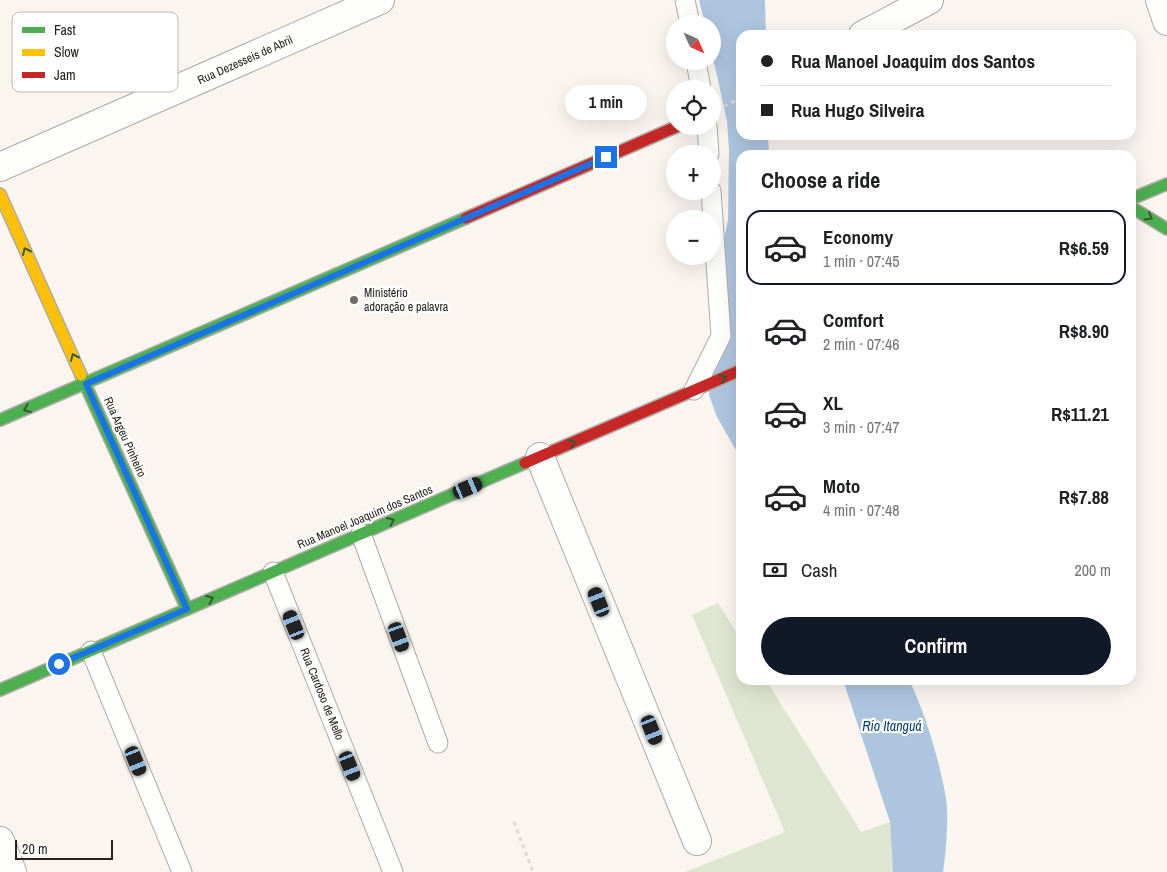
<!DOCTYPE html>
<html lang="en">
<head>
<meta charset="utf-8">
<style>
  :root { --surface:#fff; --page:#f2f2f2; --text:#202124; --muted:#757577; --line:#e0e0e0; --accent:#111827 }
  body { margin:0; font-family:"Archivo Narrow",sans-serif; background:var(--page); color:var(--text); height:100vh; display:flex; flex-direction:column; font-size:19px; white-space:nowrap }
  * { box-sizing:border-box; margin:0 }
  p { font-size:16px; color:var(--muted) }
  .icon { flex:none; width:28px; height:28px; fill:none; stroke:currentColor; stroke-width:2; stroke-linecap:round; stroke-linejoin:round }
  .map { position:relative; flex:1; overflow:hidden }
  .panel { position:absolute; left:736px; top:150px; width:400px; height:535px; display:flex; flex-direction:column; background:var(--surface); border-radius:15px; box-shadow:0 5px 20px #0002 }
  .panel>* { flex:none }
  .top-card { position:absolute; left:736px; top:30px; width:400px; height:110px; border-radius:15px; box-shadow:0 5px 20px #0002; display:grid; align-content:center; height:110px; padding:0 25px; background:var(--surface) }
  .needle { width:32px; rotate:135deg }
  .tools { position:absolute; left:666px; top:15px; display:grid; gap:10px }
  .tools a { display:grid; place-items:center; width:55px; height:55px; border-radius:50%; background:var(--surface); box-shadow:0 5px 20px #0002; font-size:25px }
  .scale { position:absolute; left:15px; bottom:12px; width:98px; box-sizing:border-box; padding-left:5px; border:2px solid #27231e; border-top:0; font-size:14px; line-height:18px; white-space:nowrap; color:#27231e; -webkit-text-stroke:4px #fff; paint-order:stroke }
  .end { position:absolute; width:22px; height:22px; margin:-11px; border:6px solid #1a73e8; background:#fff; box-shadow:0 0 0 2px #fff }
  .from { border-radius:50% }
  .bubble { position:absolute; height:35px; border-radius:18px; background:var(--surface); box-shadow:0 5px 20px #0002; font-size:16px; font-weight:800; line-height:35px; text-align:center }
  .car { position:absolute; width:15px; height:30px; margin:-15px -8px; border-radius:6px; box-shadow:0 0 4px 1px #0007; background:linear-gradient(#222 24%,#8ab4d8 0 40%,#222 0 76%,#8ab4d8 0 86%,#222 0) }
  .top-card b { display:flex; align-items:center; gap:18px; height:48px; font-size:19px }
  .top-card b+b { border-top:1px solid var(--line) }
  .top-card i { width:12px; height:12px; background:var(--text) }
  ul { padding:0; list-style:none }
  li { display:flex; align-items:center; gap:15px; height:75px; margin:0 10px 8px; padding:0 15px; border:2px solid transparent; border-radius:15px }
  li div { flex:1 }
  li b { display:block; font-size:19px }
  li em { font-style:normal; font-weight:800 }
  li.active { border-color:var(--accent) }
  li>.icon { width:45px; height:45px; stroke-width:1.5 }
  h2 { padding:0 25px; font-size:22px; line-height:60px }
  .pay { display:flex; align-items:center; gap:12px; height:55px; padding:0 25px; font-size:19px }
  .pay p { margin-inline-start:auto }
  .primary-button { display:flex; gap:10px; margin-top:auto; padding:10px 25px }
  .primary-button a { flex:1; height:58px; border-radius:30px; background:var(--accent); color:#fff; font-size:20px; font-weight:800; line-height:58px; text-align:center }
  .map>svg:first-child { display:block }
  .green { fill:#dee6d1 }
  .water { fill:#aec5df }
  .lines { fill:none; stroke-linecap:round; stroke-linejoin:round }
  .lane-casing { stroke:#afaba7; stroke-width:21 }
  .street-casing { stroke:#afaba7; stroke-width:30 }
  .fast-casing { stroke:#afaba7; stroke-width:14 }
  .slow-casing { stroke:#afaba7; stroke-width:14 }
  .jam-casing { stroke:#afaba7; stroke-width:14 }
  .path { stroke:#dbdad8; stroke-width:3; stroke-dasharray:4 4; stroke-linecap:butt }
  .lane { stroke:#fefefd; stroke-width:19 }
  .street { stroke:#fefefd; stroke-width:28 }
  .fast { stroke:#4caf50; stroke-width:11 }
  .slow { stroke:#ffc107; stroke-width:11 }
  .jam { stroke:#c62828; stroke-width:11 }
  .oneway { stroke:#365b32 }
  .route { stroke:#1a73e8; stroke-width:6 }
  .poi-dot { fill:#716c67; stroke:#fff; stroke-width:2 }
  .labels { text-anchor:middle; stroke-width:4.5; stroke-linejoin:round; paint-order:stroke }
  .street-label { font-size:12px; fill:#27231e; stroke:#fff }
  .poi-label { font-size:12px; fill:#27231e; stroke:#fff; text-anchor:start }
  .water-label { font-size:14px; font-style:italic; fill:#0d3e70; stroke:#fff }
  .key { fill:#fff; stroke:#bebdbc; stroke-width:1 }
  .key-label { font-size:14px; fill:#27231e }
</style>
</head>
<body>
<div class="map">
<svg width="1167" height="872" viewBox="0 0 1167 872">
  <rect width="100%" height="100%" fill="#faf5ef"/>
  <polygon class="green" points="718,603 741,640 741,680 766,680 861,832 890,822 893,872 685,872 785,832 692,615"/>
  <g class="water">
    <polygon points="699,0 765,0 766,35 741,35 741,135 768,135 769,155 741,155 741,459 717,417 709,395 722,250 728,220 729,150 727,121 713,58 712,24 705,24"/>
    <path d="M 843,680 L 909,680 C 925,711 940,764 946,798 C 949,818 946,852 943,872 L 893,872 L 890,822 Z"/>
  </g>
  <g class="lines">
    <g class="lane-casing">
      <g id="lane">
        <polyline points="685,0 690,24"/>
        <polyline points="696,61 701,89"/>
        <polyline points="707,126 709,154"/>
        <polyline points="694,390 721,336 711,191"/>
        <polyline points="361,534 438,743"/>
        <polyline points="273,572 393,872"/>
        <polyline points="91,651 182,872"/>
      </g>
    </g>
    <g class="street-casing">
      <g id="street">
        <polyline points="1160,0 1167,21"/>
        <polyline points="863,35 929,0"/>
        <polyline points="0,167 380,0"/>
        <polyline points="540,457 697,841"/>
        <polyline points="0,841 12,872"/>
      </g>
    </g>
    <g class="fast-casing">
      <g id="fast">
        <polyline points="1131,199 1167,184"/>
        <polyline points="1131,207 1167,229"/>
        <polyline points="81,375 187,609"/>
        <polyline points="0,420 466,218"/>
        <polyline points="0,690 525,463"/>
      </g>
    </g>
    <g class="slow-casing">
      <polyline id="slow" points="0,194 81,375"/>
    </g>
    <g class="jam-casing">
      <g id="jam">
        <polyline points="466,218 678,126"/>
        <polyline points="525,463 741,370"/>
      </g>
    </g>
    <g class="path">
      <polyline points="724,106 741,98"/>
      <polyline points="514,822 533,872"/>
    </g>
    <use href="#lane" class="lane"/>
    <use href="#street" class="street"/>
    <use href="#fast" class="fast"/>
    <use href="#slow" class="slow"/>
    <use href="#jam" class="jam"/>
  </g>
  <defs><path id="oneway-chevron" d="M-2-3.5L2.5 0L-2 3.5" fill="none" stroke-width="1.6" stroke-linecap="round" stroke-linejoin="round" transform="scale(1.25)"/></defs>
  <g class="oneway">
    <use href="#oneway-chevron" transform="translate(1149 217) rotate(30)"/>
    <use href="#oneway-chevron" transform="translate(26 251) rotate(-114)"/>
    <use href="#oneway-chevron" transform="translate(74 357) rotate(-114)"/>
    <use href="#oneway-chevron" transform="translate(723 378) rotate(-23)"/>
    <use href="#oneway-chevron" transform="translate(27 409) rotate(157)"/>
    <use href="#oneway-chevron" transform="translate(572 443) rotate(-23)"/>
    <use href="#oneway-chevron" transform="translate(391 521) rotate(-23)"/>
    <use href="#oneway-chevron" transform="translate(210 599) rotate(-24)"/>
  </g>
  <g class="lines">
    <polyline class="route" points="59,664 187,609 86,384 606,157"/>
  </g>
  <circle class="poi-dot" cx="354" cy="300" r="5"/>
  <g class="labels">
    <g class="street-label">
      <text transform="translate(245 60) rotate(-24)" y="4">Rua Dezesseis de Abril</text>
      <text transform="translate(125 437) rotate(66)" y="4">Rua Argeu Pinheiro</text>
      <text transform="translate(365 517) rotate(-23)" y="4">Rua Manoel Joaquim dos Santos</text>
      <text transform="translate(322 694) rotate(68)" y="4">Rua Cardoso de Mello</text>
    </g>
    <g class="poi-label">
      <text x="364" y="297">Ministério<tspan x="364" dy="14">adoração e palavra</tspan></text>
    </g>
    <g class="water-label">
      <text x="892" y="731">Rio Itanguá</text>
    </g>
  </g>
  <rect x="12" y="12" width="166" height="80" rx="8" class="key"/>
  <rect x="22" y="27" width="23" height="6" fill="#4caf50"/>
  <rect x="22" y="49" width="23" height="7" fill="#ffc107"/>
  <rect x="22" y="72" width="23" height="6" fill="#c62828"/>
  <g class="key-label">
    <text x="54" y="35">Fast</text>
    <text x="54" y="57">Slow</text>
    <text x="54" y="80">Jam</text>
  </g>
</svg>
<div class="tools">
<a><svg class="needle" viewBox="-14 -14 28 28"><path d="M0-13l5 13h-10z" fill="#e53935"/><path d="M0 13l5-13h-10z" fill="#757577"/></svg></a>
<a><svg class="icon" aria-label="locate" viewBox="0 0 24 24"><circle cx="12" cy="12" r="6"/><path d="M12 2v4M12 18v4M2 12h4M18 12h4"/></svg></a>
<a>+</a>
<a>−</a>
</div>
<div class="scale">20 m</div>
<i class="end from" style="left:59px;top:664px"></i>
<i class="end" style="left:606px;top:157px"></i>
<div class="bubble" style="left:565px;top:85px;width:82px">1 min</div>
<i class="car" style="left:468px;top:488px;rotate:67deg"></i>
<i class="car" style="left:599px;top:602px;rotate:338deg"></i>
<i class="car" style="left:294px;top:625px;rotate:338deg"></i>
<i class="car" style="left:399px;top:637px;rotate:160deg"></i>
<i class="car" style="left:652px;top:730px;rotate:158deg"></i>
<i class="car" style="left:136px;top:761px;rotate:158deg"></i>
<i class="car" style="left:350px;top:766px;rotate:158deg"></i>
<div class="top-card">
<b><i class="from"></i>Rua Manoel Joaquim dos Santos</b>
<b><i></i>Rua Hugo Silveira</b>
</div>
<section class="panel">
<h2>Choose a ride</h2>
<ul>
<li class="active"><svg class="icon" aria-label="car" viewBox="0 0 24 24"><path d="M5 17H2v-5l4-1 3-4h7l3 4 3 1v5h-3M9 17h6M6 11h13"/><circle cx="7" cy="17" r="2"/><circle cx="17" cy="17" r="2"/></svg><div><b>Economy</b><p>1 min · 07:45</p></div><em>R$6.59</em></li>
<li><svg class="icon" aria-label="car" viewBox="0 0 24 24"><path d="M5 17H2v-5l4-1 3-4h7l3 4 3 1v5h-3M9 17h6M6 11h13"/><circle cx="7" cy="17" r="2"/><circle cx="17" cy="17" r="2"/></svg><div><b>Comfort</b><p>2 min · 07:46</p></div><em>R$8.90</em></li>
<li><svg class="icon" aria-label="car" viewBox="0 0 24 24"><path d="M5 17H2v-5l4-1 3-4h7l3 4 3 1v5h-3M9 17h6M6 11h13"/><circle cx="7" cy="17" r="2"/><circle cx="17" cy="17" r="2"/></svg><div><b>XL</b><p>3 min · 07:47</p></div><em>R$11.21</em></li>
<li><svg class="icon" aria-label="car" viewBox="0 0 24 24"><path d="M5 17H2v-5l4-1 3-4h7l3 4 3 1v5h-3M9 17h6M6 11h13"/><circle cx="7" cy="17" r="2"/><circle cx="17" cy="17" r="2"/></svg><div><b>Moto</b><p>4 min · 07:48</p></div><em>R$7.88</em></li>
</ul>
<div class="pay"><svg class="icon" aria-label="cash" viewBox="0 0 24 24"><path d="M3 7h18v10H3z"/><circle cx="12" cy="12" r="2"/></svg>Cash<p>200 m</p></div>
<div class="primary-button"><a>Confirm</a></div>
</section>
</div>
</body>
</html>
